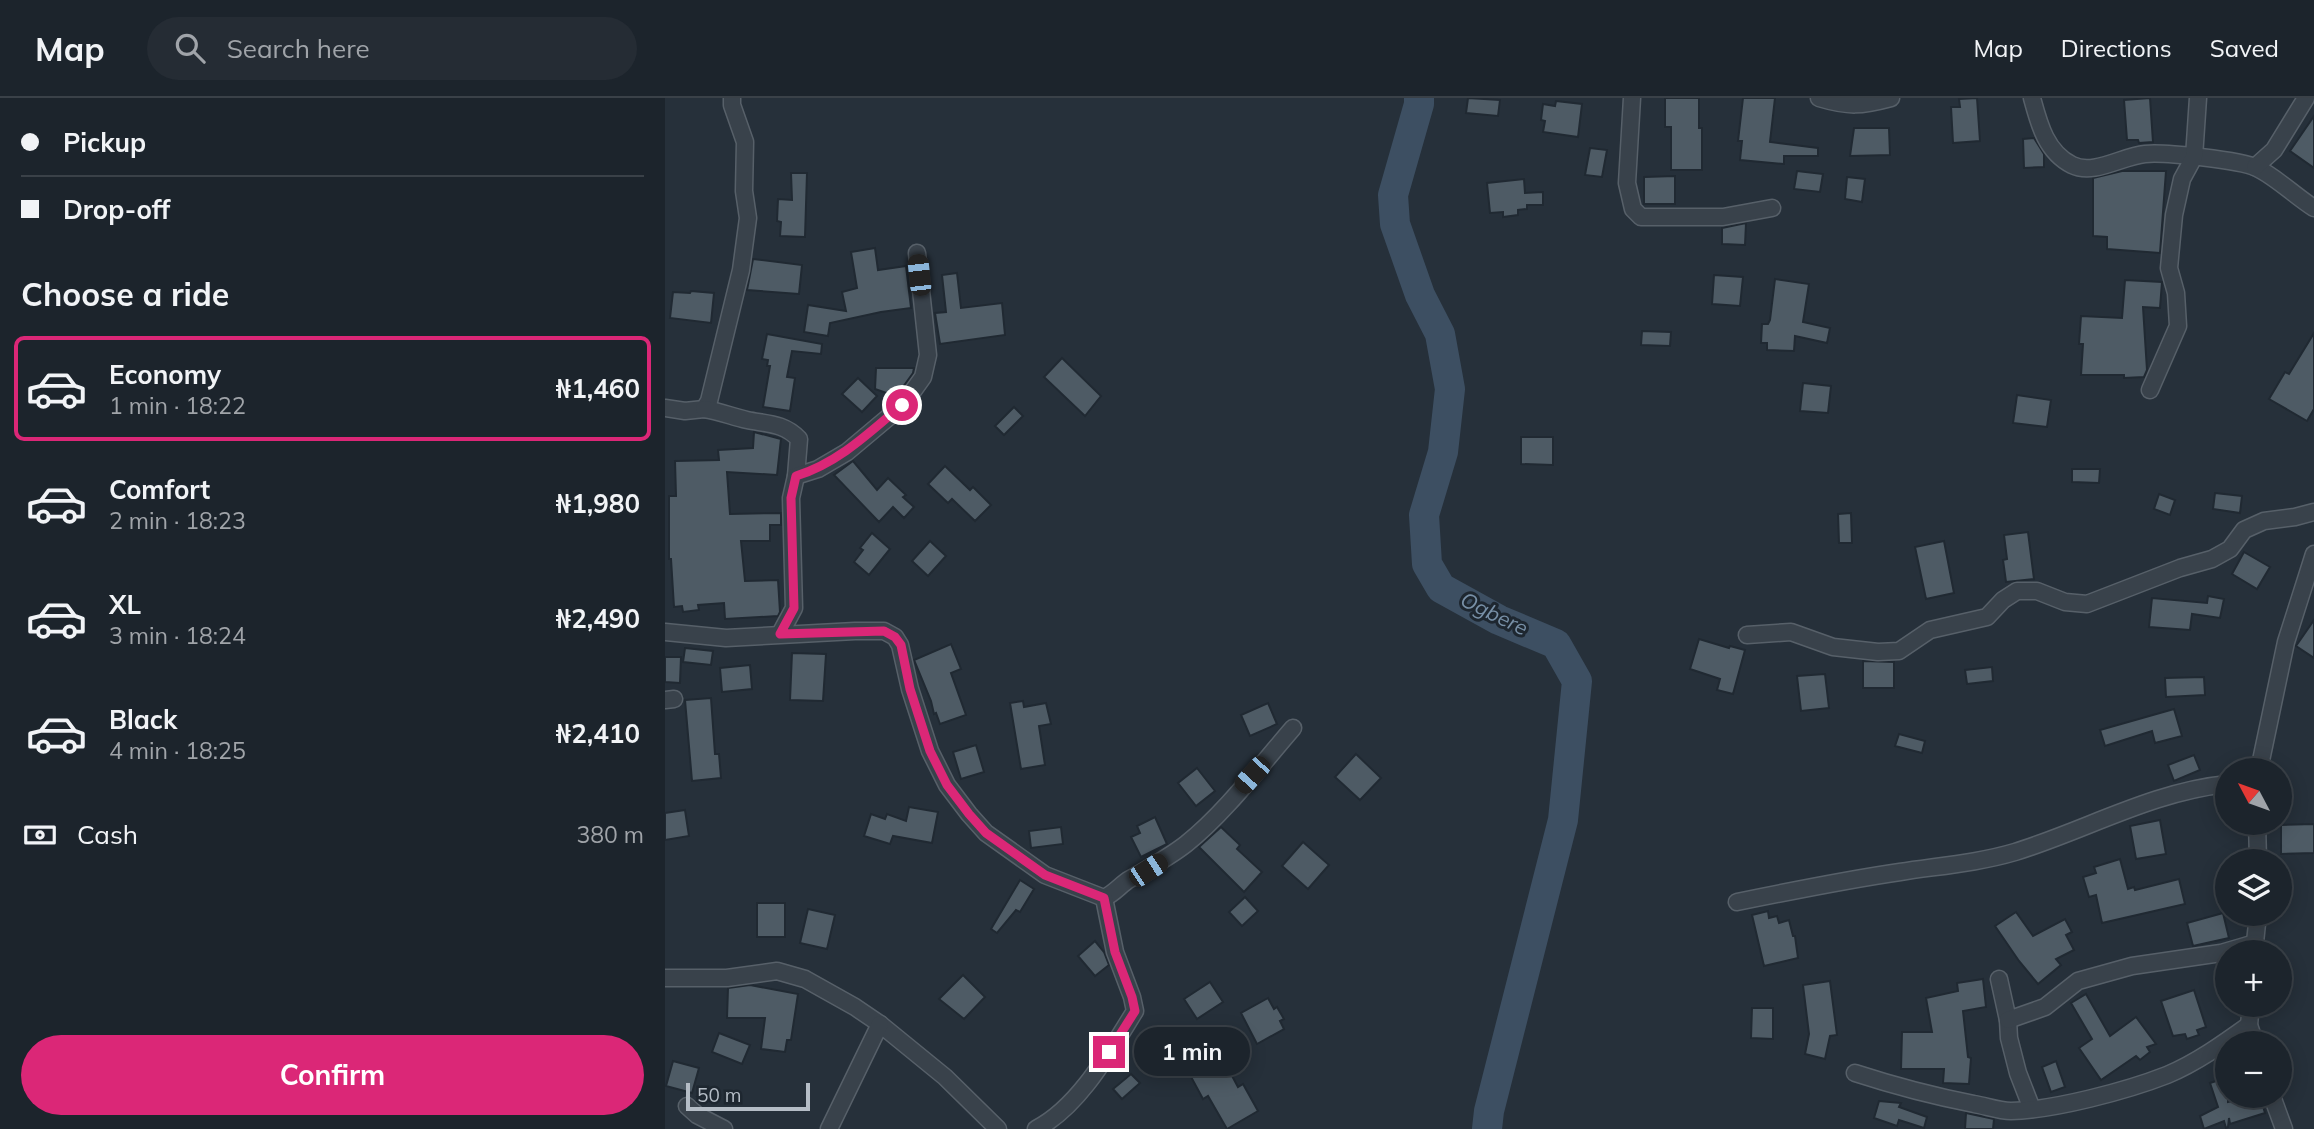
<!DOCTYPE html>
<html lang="en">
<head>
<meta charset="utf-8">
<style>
  :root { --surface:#1c242c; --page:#252c34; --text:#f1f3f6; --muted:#a0a4a9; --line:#3a4148; --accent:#db2777 }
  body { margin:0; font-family:Mulish,sans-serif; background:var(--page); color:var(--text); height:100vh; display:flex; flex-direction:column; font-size:26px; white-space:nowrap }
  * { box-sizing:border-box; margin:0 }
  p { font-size:23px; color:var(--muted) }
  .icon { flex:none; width:38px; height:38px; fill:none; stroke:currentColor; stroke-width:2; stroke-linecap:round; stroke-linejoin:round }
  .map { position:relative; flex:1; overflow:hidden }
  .side { display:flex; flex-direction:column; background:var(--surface); width:665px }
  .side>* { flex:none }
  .hud { display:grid; align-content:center; height:154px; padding:0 21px; background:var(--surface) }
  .needle { width:46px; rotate:311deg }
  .buttons { position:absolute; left:1550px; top:660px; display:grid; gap:14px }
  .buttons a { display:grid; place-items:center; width:77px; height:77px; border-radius:50%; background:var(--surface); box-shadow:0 4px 18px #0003,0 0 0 2px var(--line); font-size:35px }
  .scale { position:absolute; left:21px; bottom:18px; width:124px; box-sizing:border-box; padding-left:7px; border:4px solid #b5bdc6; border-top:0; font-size:19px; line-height:24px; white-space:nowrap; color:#b5bdc6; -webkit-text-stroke:5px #1e2730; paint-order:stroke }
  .end { position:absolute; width:32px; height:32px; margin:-16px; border:9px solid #db2777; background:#fff; box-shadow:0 0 0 4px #fff }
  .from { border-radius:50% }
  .bubble { position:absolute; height:49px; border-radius:24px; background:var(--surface); box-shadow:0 4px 18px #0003,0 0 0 2px var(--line); font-size:23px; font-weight:700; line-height:49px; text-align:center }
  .car { position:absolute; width:21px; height:42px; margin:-21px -10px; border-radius:9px; box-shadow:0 0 5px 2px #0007; background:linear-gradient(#222 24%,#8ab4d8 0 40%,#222 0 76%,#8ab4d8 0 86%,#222 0) }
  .hud b { display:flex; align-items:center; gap:24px; height:66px; font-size:26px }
  .hud b+b { border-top:2px solid var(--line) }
  .hud i { width:18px; height:18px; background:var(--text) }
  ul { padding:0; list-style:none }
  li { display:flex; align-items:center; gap:21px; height:105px; margin:0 14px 10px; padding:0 7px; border:4px solid transparent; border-radius:10px }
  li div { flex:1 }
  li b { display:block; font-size:26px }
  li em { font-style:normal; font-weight:700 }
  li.on { border-color:var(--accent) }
  li>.icon { width:63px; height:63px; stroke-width:1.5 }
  h2 { padding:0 21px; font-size:32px; line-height:84px }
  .pay { display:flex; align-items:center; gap:18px; height:77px; padding:0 21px; font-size:26px }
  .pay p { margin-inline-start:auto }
  .cta { display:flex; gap:14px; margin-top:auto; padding:14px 21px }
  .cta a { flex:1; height:80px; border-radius:42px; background:var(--accent); color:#fff; font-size:28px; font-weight:700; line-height:80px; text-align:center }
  header { display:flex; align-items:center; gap:42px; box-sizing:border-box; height:98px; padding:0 35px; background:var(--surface); border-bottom:2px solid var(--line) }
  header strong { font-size:33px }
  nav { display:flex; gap:38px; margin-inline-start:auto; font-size:24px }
  .search { width:490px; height:63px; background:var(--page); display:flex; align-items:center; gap:18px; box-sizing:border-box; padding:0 24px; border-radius:38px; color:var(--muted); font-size:26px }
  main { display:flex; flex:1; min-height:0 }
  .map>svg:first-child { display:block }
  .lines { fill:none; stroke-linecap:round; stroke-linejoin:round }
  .river { stroke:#3d4f62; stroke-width:30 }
  .building { fill:#4e5b65; stroke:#202932; stroke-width:2 }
  .street-casing { stroke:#576069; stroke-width:19 }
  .street { stroke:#39424b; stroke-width:16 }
  .route { stroke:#db2777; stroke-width:9 }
  .labels { text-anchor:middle; stroke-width:6; stroke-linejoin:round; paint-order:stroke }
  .water-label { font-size:21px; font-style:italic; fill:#7890a7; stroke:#1e2730 }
</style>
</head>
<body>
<header>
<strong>Map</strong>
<div class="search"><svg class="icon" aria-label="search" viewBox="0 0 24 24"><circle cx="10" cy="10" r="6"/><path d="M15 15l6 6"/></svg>Search here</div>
<nav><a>Map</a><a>Directions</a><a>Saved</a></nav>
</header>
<main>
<section class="side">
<div class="hud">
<b><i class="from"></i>Pickup</b>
<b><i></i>Drop-off</b>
</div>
<h2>Choose a ride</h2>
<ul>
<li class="on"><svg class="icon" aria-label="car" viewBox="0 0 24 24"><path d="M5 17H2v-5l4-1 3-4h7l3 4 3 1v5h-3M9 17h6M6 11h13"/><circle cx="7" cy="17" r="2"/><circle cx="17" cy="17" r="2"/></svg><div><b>Economy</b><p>1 min · 18:22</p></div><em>₦1,460</em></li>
<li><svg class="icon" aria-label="car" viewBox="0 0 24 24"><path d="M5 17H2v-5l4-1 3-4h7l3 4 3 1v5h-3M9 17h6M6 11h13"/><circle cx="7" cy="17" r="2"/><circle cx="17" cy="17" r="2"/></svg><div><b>Comfort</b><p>2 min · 18:23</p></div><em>₦1,980</em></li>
<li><svg class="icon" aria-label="car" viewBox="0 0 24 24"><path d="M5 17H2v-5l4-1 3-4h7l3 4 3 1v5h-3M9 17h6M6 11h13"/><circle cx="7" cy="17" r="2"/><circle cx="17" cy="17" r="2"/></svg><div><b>XL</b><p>3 min · 18:24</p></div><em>₦2,490</em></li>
<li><svg class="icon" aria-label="car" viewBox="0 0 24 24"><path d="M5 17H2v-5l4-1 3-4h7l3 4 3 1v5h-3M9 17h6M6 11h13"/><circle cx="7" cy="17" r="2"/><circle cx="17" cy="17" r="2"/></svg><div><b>Black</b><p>4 min · 18:25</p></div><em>₦2,410</em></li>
</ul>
<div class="pay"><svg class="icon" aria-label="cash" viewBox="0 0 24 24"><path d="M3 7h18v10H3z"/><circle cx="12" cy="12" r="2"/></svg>Cash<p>380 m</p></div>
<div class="cta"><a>Confirm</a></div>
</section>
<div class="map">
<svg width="1649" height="1031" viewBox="0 0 1649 1031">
  <rect width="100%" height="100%" fill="#26303a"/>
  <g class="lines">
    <polyline class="river" points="754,0 754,6 728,97 730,126 755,197 775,236 785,291 778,354 759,417 762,466 776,490 834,522 891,546 912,583 898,722 824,1013 822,1031"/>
  </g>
  <g class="building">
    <polygon points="803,0 835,2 833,18 801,15"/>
    <polygon points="1000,0 1034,0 1034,30 1037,30 1037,72 1006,72 1006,29 1000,29"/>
    <polygon points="1078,0 1110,0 1105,44 1153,50 1153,58 1119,58 1119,66 1075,62 1077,43 1073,43"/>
    <polygon points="1312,0 1315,43 1288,45 1286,9 1295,9 1294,1"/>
    <polygon points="1485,0 1488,44 1474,45 1473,42 1462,42 1459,2"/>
    <polygon points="891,3 917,6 913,39 878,34 880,23 876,22 878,6 890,8"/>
    <polygon points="1649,18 1649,70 1625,53"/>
    <polygon points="1189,30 1224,30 1225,57 1185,58"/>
    <polygon points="1369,40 1379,56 1379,69 1359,70 1358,41"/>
    <polygon points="925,50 942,52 937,79 920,77"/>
    <polygon points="1132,73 1158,76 1155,94 1129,91"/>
    <polygon points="1457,73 1501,73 1495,155 1442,151 1442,139 1428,138 1428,80"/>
    <polygon points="126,75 142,75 140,139 115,138 116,124 112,123 113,101 127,102"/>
    <polygon points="1010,78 1010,106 979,106 979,79"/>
    <polygon points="1182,79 1200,81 1197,104 1180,101"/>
    <polygon points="859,81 860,95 878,94 878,107 862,107 862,111 853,112 853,117 838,119 838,114 825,115 822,85"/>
    <polygon points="1081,125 1080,147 1057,146 1057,130"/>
    <polygon points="210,150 213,172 241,168 246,210 216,214 165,225 163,238 139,234 143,207 181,213 177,194 192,190 186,154"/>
    <polygon points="88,161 137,167 134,196 82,192"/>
    <polygon points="292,175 296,210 337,205 340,237 275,246 270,215 281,214 277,177"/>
    <polygon points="1049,177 1078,179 1075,208 1047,206"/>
    <polygon points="1110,181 1144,186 1138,224 1165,230 1162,245 1130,238 1129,253 1102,252 1102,245 1096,245 1097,226 1103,226 1105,222"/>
    <polygon points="1460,182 1497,184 1495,210 1478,209 1482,272 1479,279 1459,280 1459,277 1416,277 1418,246 1414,246 1416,218 1457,220"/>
    <polygon points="26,193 49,195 46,225 5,220 8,194 25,195"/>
    <polygon points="977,233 1006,234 1005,248 976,247"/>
    <polygon points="1649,235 1649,311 1642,323 1604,301 1620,274 1624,276"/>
    <polygon points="102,236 157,246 156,256 127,253 122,279 130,280 125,313 98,309 105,268 102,268 103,262 97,261"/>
    <polygon points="397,260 436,298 420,318 379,279"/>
    <polygon points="211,270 249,270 248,275 235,293 232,292 230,298 210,291"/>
    <polygon points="193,280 212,298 197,314 177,296"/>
    <polygon points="1138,285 1166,288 1163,315 1135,313"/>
    <polygon points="1352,297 1386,302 1382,329 1348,325"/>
    <polygon points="349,309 358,318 339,337 330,328"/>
    <polygon points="89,334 116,341 112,377 62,374 65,416 116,415 116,427 105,427 105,443 76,443 80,483 113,482 115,514 113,518 60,521 59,505 33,507 34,512 18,514 17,508 9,509 6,461 4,461 4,398 11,398 10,363 54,362 53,352 88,350"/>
    <polygon points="856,339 888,339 888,367 856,366"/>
    <polygon points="188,363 212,392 223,380 241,397 238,399 249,409 239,420 228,409 214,424 169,377"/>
    <polygon points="280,368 305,392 308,389 326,407 310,423 287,401 283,405 263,386"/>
    <polygon points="1407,371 1435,371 1434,385 1407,384"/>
    <polygon points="1550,395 1577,398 1575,415 1548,411"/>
    <polygon points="1494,396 1510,402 1505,417 1489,411"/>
    <polygon points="1186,415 1187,445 1174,445 1173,416"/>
    <polygon points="1363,434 1369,481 1341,484 1338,462 1342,461 1339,437"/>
    <polygon points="207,435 225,451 204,477 189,464 198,452 195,450"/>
    <polygon points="265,443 281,458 263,478 247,463"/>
    <polygon points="1279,443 1289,495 1261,501 1250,449"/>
    <polygon points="1579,454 1605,469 1592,491 1567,476"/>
    <polygon points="1543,498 1559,501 1555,520 1527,516 1525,532 1484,529 1487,500 1542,505"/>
    <polygon points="1649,522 1649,560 1631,548"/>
    <polygon points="1034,541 1064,550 1065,548 1080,552 1068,596 1052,592 1055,581 1025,571"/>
    <polygon points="286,546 296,571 286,575 301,617 275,626 271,615 269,616 266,603 249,562"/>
    <polygon points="20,550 48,553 46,567 18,564"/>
    <polygon points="127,555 161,556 158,603 125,602"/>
    <polygon points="0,559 16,559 15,585 0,584"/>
    <polygon points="1198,563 1229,564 1229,590 1198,590"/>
    <polygon points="85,567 87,591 57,594 55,570"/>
    <polygon points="1327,569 1328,583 1302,586 1300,572"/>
    <polygon points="1160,576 1164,610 1136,613 1132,578"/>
    <polygon points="1539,579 1540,597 1501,599 1500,580"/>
    <polygon points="46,600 50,656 54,656 56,680 27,683 20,602"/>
    <polygon points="358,603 359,609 381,605 386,626 374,628 380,667 356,671 345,605"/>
    <polygon points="603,605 612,626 585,638 576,617"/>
    <polygon points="1509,611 1517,638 1490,645 1487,633 1440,648 1435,632"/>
    <polygon points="1234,636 1260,643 1257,655 1230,648"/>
    <polygon points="311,647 319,674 296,681 288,654"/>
    <polygon points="691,656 716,680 695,702 670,679"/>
    <polygon points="1529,657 1535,672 1509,683 1503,667"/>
    <polygon points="532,670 550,693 531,708 513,685"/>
    <polygon points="244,709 273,714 267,745 228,738 225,746 199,738 206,716 220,721 222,716 241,723"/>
    <polygon points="20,712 24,738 0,742 0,715"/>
    <polygon points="490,719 502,746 476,759 466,739 475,735 472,728"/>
    <polygon points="1495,722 1501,756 1471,761 1465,728"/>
    <polygon points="1649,726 1649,755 1616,756 1616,727"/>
    <polygon points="396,729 398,746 366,750 364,733"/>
    <polygon points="556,729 575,747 572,751 597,774 579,794 534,749"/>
    <polygon points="638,744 664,767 643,791 617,768"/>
    <polygon points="1455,761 1463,791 1469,789 1470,792 1514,781 1520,806 1437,825 1431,797 1424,799 1418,779 1431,775 1429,769"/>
    <polygon points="355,782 369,791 355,814 351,812 332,835 326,831"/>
    <polygon points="580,799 593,813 577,828 564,814"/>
    <rect x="92" y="805" width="28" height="34"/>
    <polygon points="143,811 170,817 162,851 135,845"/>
    <polygon points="1103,813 1104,820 1112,818 1114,825 1124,822 1128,838 1130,838 1133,860 1099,868 1087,817"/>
    <polygon points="1351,814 1368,838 1400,821 1407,834 1401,837 1409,852 1391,861 1396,867 1373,886 1354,863 1330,828"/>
    <polygon points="1558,815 1564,840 1528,848 1522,825"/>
    <polygon points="430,843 439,854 444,867 430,878 413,858"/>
    <polygon points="298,877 320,899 299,921 274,901"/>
    <polygon points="1318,881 1321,909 1298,913 1303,959 1306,960 1304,986 1278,985 1279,971 1236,971 1237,934 1267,934 1261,900 1293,893 1292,885"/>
    <polygon points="1165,883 1172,937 1165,938 1160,961 1140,956 1144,936 1138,887"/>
    <polygon points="545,884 558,904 532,921 519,901"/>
    <polygon points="85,887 133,896 126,942 122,942 120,954 96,951 100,920 62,920 63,890"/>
    <polygon points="1529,892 1541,929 1532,932 1534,937 1522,941 1520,936 1508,938 1496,903"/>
    <polygon points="1421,896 1445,938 1471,919 1491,946 1482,949 1485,954 1475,962 1471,958 1436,982 1414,950 1427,941 1406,905"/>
    <polygon points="603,900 609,911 612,909 619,921 615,923 619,931 592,946 576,915"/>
    <polygon points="1087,910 1108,910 1108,941 1086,940"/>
    <polygon points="54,935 85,947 77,966 47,954"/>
    <polygon points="557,959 573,989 578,986 593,1013 562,1031 543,998 538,1001 525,977"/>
    <polygon points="8,963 34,970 27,995 1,988"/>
    <polygon points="1391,963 1400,989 1386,994 1377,969"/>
    <polygon points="466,976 475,985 457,1001 448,991"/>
    <polygon points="1563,979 1563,1004 1586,998 1595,998 1600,1015 1565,1026 1564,1020 1563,1029 1561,1030 1559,1023 1539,1031 1535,1018 1553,1009 1545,985"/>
    <polygon points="1214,1003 1236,1005 1234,1009 1262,1019 1259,1030 1234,1022 1232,1028 1209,1020"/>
    <polygon points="1301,1015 1329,1021 1328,1031 1300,1031"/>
  </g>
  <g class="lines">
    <g class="street-casing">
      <g id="street">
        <polyline points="967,0 962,85 968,111 976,119 1058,119 1107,110"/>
        <path d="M 1154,0 C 1184,9 1196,8 1226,0"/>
        <path d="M 1367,0 C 1374,26 1381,54 1407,67 C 1429,78 1457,58 1480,56 C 1499,54 1576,62 1592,70 C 1611,79 1630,98 1649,110"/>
        <polyline points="1590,69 1609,52 1641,0"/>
        <polyline points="1485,292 1513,228 1511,195 1504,170 1509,117 1517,81 1529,59 1533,0"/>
        <polyline points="0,310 20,313 39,311 44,303 76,172 83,120 79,93 80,44 67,7 67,0"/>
        <path d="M 39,311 C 54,313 68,319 82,322 C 102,326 119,325 134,341 L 131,378 L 126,400 L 129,510 L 115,536"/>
        <polyline points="131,378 153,371 182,354 238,307 258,279 263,257 252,155"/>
        <path d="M 0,534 L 61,540 L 190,533 L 219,533 L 230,539 L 235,547 L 245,591 L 265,653 L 282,687 L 304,716 L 321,735 L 380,777 L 439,800 C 450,795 456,786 465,781 C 484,770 503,760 521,746 C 560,715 595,668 628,630"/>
        <polyline points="1082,537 1126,534 1168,549 1213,554 1234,553 1265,532 1322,519 1338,502 1352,493 1372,493 1400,504 1422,506 1515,470 1547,461 1565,451 1579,432 1599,423 1630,419 1649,414"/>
        <polyline points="0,602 9,601"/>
        <polyline points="1594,672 1621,544 1649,456"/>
        <polyline points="1592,724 1593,763"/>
        <path d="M 1072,804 C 1126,793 1180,782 1235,774 C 1273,768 1313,765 1350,754 C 1421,732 1489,693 1563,686"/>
        <polyline points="1589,854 1593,816"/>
        <polyline points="0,880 62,880 112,873 140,881 190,909 215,926 280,979 333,1031"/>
        <polyline points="1334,881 1343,922 1344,940 1353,975 1367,1011"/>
        <polyline points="1586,906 1584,927 1590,945"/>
        <polyline points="1343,922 1380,909 1413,883 1467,868 1556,855 1590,845"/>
        <path d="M 1190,975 C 1230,988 1268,998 1309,1006 C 1321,1008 1334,1013 1346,1013 C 1389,1012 1461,993 1502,977 C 1531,965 1559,945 1584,927"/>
        <polyline points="1607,998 1619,1031"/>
        <polyline points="22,1008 32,1017 59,1031"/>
        <polyline points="164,1031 215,926"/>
        <path d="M 371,1031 C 414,1009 445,953 470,913 L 467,899 L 450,854 L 439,800"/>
      </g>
    </g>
    <use href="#street" class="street"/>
  </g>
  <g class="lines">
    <path class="route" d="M 237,307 C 204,335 173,365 131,378 L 126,400 L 129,510 L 115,536 L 219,533 L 230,539 L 236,547 L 245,591 L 265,653 L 282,687 L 304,716 L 321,735 L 380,777 L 439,800 L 450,854 L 467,899 L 470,913 L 444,954"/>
  </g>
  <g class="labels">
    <g class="water-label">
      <text transform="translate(829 516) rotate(26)" y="7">Ogbere</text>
    </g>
  </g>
</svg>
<div class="buttons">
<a><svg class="needle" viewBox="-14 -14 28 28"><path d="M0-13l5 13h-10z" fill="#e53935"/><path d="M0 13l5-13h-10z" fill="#a0a4a9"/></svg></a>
<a><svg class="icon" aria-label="layers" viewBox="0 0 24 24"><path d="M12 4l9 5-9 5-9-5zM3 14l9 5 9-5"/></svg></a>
<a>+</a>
<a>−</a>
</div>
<div class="scale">50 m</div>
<i class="end from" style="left:237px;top:307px"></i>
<i class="end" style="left:444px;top:954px"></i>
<div class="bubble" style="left:469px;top:929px;width:116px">1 min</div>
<i class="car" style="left:254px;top:177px;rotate:354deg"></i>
<i class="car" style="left:587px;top:677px;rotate:222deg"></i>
<i class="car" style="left:483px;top:772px;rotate:57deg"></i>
</div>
</main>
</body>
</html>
